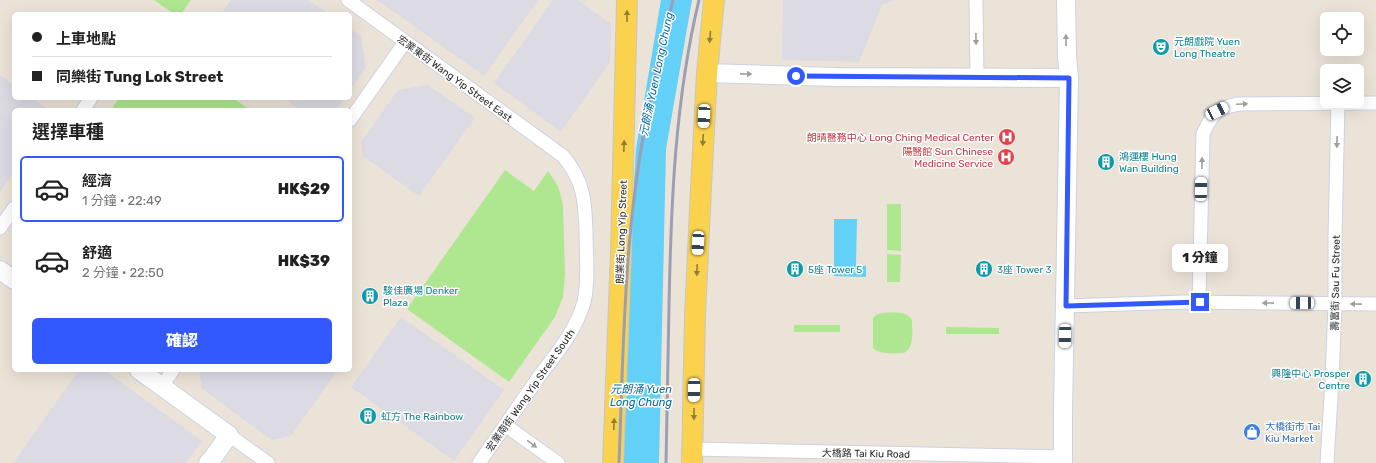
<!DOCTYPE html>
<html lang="zh-TW">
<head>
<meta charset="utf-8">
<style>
  :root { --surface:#fff; --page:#f6f6f6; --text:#222; --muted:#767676; --line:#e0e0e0; --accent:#3259ff }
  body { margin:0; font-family:Rubik,"Noto Sans TC",sans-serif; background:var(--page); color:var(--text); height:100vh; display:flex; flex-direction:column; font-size:15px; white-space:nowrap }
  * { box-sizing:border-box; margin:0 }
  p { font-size:13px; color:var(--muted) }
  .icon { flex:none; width:22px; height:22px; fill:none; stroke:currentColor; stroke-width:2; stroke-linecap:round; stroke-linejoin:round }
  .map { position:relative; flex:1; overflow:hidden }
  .side { position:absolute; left:12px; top:108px; width:340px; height:264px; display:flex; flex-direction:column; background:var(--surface); border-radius:6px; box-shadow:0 4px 16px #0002 }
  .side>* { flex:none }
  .hud { position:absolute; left:12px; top:12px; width:340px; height:88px; border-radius:6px; box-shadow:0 4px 16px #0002; display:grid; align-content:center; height:88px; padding:0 20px; background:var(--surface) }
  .fabs { position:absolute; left:1320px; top:12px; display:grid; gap:8px }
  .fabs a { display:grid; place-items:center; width:44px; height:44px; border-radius:6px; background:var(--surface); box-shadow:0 4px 16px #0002; font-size:20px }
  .end { position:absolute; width:18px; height:18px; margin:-9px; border:5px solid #3259ff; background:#fff; box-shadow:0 0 0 2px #fff }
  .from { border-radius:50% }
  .bubble { position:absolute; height:28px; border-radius:6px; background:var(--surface); box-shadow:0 4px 16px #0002; font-size:13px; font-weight:800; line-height:28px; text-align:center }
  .car { position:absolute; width:12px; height:24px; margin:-12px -6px; border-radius:5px; box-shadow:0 0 3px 1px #0007; background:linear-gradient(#fff 24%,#345 0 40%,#fff 0 76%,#345 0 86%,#fff 0) }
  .hud b { display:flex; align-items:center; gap:14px; height:38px; font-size:15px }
  .hud b+b { border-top:1px solid var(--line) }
  .hud i { width:10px; height:10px; background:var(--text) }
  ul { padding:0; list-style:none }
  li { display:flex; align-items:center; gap:12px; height:66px; margin:0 8px 6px; padding:0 12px; border:2px solid transparent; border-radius:6px }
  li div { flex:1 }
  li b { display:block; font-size:15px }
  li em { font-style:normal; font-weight:800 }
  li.active { border-color:var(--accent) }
  li>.icon { width:36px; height:36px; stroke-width:1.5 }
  h2 { padding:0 20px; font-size:18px; line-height:48px }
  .primary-button { display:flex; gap:8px; margin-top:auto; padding:8px 20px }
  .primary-button a { flex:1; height:46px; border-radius:6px; background:var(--accent); color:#fff; font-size:16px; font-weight:800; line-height:46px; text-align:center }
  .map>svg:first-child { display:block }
  .industrial { fill:#dcdae3 }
  .green { fill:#aee790 }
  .water { fill:#62d0f7 }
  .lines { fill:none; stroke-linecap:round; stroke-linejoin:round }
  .street-casing { stroke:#cdd1e3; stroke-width:15 }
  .secondary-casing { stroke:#cdd1e3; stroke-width:20 }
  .primary-casing { stroke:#c7c7c7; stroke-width:22 }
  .street { stroke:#fff; stroke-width:13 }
  .secondary { stroke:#fff; stroke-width:18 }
  .primary { stroke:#fad24e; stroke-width:20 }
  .rail { stroke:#9b9eb4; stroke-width:3 }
  .oneway { fill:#917d3b }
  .oneway2 { fill:#9e9e9e }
  .route { stroke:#3259ff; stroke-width:5 }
  .labels { text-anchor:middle; stroke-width:3; stroke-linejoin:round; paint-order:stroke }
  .culture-label { font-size:10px; fill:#0d838f; stroke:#fff; text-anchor:start }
  .street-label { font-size:10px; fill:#282828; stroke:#fff }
  .health-label { font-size:10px; fill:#be3a42; stroke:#fff; text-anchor:end }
  .shop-label { font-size:10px; fill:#366cbe; stroke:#fff; text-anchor:start }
  .water-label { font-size:11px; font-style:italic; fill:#046ba0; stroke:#fff }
</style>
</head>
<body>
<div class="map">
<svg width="1376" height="463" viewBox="0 0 1376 463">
  <rect width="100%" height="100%" fill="#ece3d8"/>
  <g class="industrial">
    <polygon points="231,0 309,0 329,14 221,14"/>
    <polygon points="377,0 538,0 484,76"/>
    <polygon points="553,0 578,0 611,24 610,62 561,132 494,83"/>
    <polygon points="783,0 895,0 882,5 859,62 782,60"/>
    <polygon points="350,29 361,37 366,67 350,90"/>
    <polygon points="0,75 14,85 14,98 32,98 49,110 14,110 14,172 0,192"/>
    <polygon points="428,85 475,118 419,196 363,156 361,142 398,90"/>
    <polygon points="283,98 344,98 336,110 300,110"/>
    <polygon points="401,317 504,390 454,461 351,387"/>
    <polygon points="79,370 104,370 202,441 186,463 13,463"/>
    <polygon points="199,370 329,370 335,374 291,436 272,440 202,389"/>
  </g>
  <g class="green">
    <polygon points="154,0 191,0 181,14 174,14"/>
    <polygon points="119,98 233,98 250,110 117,110 113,107"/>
    <polygon points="505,170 534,191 548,171 558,186 563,204 565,275 563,297 555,317 509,382 407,309"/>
    <polygon points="887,204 901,204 901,251 887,250"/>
    <polygon points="887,254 901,255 900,282 887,282"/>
    <path d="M 881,313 C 891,313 907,310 912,320 C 912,331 915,347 904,353 C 895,353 879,355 873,348 L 873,318 L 876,315 Z"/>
    <rect x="794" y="325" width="46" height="7"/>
    <polygon points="946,327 999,328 999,334 946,334"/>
  </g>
  <g class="water">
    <polygon points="661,0 692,0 666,149 659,463 621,463 621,401 636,149"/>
    <polygon points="834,219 857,219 856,265 866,266 866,277 834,276"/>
  </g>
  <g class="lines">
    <g class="street-casing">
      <g id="street">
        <path d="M 348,0 L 563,156 C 584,181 585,201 586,232 C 586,255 589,280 584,302 C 576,330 557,353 540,375 C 520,404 499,434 479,463"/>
        <polyline points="976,0 977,77"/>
        <polyline points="83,110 91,98"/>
        <polyline points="350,120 405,42"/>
        <polyline points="0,228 14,208"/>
        <path d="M 1199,302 L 1203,134 C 1212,114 1216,108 1239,104 L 1376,103"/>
        <polyline points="1066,306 1184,302 1376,304"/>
        <polyline points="162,386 173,370"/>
        <polyline points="505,425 558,463"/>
        <polyline points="229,435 268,463"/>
        <polyline points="693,449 1063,457"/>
        <polyline points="1327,463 1332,380 1335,304 1335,238 1338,103"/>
      </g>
    </g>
    <g class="secondary-casing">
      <g id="secondary">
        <polyline points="707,73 834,77 1069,78"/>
        <polyline points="0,270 14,280"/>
        <polyline points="139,370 229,435 214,456 208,463"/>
        <polyline points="1063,463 1063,412 1069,78 1067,56 1066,0"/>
      </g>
    </g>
    <g class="primary-casing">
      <g id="primary">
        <polyline points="613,463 621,251 627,0"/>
        <polyline points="692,463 695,316 701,187 707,73 714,0"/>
      </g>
    </g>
    <use href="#street" class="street"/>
    <use href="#secondary" class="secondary"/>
    <use href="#primary" class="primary"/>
    <g class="rail">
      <path d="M 619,463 C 622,387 623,311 630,236 C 637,156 653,77 673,0"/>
      <path d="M 666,463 C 667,411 668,358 669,306 C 671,203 675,100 699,0"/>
    </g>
  </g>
  <defs><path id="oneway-solid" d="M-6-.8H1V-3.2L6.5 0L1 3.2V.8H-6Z"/></defs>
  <g class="oneway">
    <use href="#oneway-solid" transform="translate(627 16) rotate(-90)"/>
    <use href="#oneway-solid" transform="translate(710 37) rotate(95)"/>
    <use href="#oneway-solid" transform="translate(703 140) rotate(93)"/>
    <use href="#oneway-solid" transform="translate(624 146) rotate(-88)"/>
    <use href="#oneway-solid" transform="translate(697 270) rotate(92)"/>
    <use href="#oneway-solid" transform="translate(694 414) rotate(91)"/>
    <use href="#oneway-solid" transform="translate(614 424) rotate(-88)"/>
  </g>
  <g class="oneway2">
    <use href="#oneway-solid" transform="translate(976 39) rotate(89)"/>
    <use href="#oneway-solid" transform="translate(1066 40) rotate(-91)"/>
    <use href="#oneway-solid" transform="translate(746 74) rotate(1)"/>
    <use href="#oneway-solid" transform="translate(1242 104) rotate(-3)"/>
    <use href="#oneway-solid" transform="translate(1337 142) rotate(91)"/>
    <use href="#oneway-solid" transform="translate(1202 163) rotate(-89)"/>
    <use href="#oneway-solid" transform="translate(1268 303) rotate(-179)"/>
    <use href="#oneway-solid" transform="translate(1356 304) rotate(-179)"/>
    <use href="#oneway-solid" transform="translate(532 444) rotate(36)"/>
  </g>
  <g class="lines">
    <polyline class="route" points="796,76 1069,78 1066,306 1200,302"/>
  </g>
  <defs>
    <g id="theatre-disc" transform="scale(0.9)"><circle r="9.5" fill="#0f9aa8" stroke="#fff"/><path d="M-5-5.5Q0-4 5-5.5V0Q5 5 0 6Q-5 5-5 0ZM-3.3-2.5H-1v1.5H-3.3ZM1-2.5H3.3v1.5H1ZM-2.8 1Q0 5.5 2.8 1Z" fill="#fff"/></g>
    <g id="hospital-disc" transform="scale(0.9)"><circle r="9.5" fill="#e0444e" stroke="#fff"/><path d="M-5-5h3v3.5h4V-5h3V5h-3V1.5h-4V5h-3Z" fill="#fff"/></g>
    <g id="building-disc" transform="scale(0.9)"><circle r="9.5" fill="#0f9aa8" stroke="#fff"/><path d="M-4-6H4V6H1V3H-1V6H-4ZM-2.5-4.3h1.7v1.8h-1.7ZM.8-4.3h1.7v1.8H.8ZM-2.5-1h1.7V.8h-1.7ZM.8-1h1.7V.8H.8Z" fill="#fff"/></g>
    <g id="shop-disc" transform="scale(0.9)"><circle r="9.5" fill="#3f7fe0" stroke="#fff"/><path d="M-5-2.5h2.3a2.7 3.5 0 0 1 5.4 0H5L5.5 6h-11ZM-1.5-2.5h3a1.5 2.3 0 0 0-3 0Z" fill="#fff"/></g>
  </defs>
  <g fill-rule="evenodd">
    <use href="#theatre-disc" x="1161" y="47"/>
    <use href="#hospital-disc" x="1007" y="137"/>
    <use href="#hospital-disc" x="1006" y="157"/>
    <use href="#building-disc" x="1106" y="162"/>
    <use href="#building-disc" x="795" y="269"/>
    <use href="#building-disc" x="984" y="269"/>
    <use href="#building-disc" x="370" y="296"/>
    <use href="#building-disc" x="1363" y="379"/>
    <use href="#building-disc" x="368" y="416"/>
    <use href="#shop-disc" x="1252" y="432"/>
  </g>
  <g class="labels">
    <g class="culture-label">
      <text x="1174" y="45">元朗戲院 Yuen<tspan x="1174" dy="12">Long Theatre</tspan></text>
      <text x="1119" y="160">鴻運樓 Hung<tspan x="1119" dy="12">Wan Building</tspan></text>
      <text x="808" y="273">5座 Tower 5</text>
      <text x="997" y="273">3座 Tower 3</text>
      <text x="383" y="294">駿佳廣場 Denker<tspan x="383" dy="12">Plaza</tspan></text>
      <text x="1350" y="377" text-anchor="end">興隆中心 Prosper<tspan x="1350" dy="12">Centre</tspan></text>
      <text x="381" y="420">虹方 The Rainbow</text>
    </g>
    <g class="street-label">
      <text transform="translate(455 78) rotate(36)" y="4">宏業東街 Wang Yip Street East</text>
      <text transform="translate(621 232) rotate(-88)" y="4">朗業街 Long Yip Street</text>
      <text transform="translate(1335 283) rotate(-89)" y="4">壽富街 Sau Fu Street</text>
      <text transform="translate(530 390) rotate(-55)" y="4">宏業南街 Wang Yip Street South</text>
      <text transform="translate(866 453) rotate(1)" y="4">大橋路 Tai Kiu Road</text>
    </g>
    <g class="health-label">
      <text x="994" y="141">朗晴醫務中心 Long Ching Medical Center</text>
      <text x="993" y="155">陽醫館 Sun Chinese<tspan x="993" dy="12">Medicine Service</tspan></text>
    </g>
    <g class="shop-label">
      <text x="1265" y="430">大橋街市 Tai<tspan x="1265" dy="12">Kiu Market</tspan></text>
    </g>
    <g class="water-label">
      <text transform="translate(656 74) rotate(-78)" y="4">元朗涌 Yuen Long Chung</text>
      <text x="641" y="393">元朗涌 Yuen<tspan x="641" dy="13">Long Chung</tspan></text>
    </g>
  </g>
</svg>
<div class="fabs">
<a><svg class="icon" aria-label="locate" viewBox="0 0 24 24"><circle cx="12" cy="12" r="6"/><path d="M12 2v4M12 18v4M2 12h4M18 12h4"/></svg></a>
<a><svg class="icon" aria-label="layers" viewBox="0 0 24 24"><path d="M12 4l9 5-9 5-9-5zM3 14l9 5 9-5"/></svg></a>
</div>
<i class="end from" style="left:796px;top:76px"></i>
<i class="end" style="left:1200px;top:302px"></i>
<div class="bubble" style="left:1172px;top:244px;width:56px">1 分鐘</div>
<i class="car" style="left:1217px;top:111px;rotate:63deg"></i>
<i class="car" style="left:704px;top:116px;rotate:183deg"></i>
<i class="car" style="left:1201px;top:189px;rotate:1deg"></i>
<i class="car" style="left:698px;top:243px;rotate:183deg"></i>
<i class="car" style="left:1302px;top:303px;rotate:270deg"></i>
<i class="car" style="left:1065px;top:336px;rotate:181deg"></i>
<i class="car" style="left:694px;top:390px;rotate:181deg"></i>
<div class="hud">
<b><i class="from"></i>上車地點</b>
<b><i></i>同樂街 Tung Lok Street</b>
</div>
<section class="side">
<h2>選擇車種</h2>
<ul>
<li class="active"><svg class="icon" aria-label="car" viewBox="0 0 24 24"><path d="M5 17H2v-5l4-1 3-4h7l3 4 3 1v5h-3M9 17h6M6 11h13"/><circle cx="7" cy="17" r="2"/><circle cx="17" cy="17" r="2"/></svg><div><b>經濟</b><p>1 分鐘 · 22:49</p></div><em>HK$29</em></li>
<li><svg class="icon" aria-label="car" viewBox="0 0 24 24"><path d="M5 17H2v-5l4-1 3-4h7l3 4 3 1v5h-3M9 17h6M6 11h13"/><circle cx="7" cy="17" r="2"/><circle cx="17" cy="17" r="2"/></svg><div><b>舒適</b><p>2 分鐘 · 22:50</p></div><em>HK$39</em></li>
</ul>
<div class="primary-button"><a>確認</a></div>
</section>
</div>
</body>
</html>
